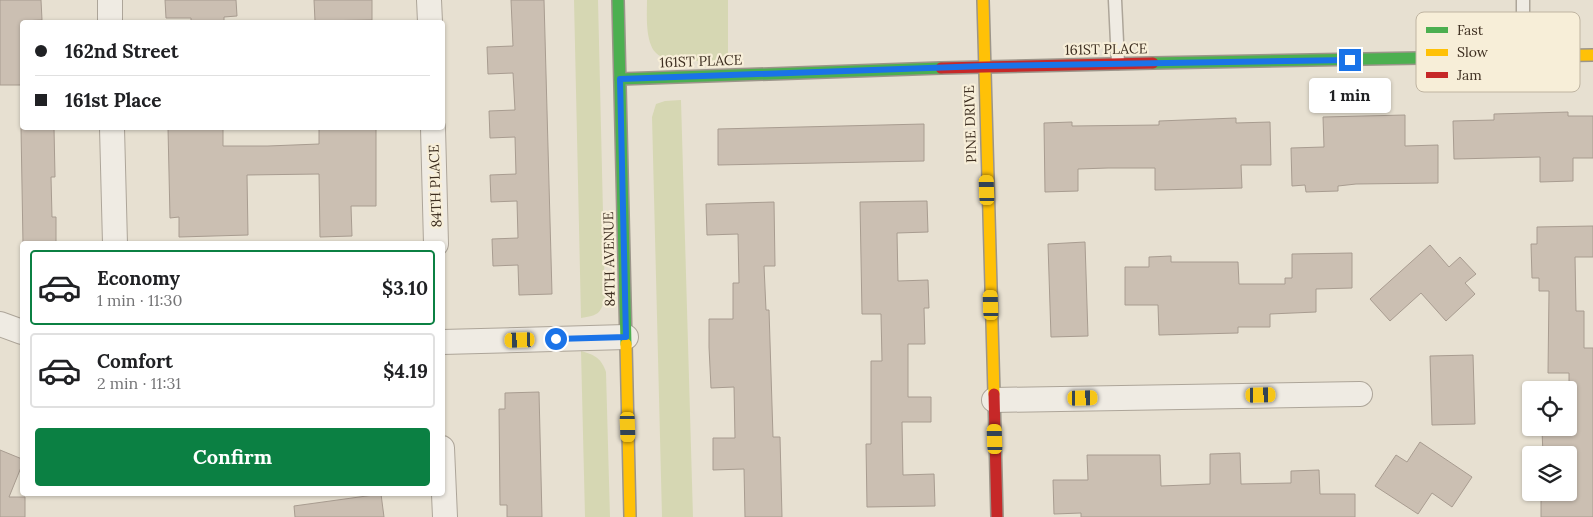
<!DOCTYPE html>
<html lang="en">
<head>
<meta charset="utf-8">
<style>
  :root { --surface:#fff; --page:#f6f6f6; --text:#202124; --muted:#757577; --line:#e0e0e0; --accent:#0b8043 }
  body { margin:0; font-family:Lora,serif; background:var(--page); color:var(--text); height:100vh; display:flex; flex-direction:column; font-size:19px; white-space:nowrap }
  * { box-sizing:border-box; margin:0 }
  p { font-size:16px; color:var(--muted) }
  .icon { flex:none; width:28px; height:28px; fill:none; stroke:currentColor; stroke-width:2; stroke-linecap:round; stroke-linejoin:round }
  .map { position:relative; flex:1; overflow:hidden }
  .details { position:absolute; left:20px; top:241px; width:425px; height:255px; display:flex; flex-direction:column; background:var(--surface); border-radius:5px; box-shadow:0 1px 4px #0004 }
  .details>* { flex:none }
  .guide { position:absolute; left:20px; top:20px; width:425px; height:110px; border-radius:5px; box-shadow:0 1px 4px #0004; display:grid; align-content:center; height:110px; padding:0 15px; background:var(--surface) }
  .fabs { position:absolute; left:1522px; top:381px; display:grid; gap:10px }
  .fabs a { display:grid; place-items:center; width:55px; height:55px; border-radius:5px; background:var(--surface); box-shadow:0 1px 4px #0004; font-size:25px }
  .end { position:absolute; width:22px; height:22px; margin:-11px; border:6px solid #1a73e8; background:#fff; box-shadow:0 0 0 2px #fff }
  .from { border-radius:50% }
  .bubble { position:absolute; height:35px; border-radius:5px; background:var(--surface); box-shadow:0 1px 4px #0004; font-size:16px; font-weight:700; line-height:35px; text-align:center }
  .car { position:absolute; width:15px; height:30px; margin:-15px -8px; border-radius:6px; box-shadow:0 0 4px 1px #0007; background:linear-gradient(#f5c518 24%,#345 0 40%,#f5c518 0 76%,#345 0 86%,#f5c518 0) }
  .guide b { display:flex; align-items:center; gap:18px; height:48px; font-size:19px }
  .guide b+b { border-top:1px solid var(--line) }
  .guide i { width:12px; height:12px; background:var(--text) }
  ul { padding:9px 0 0; list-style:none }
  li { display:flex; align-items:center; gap:15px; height:75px; margin:0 10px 8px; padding:0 5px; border:2px solid var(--line); border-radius:5px }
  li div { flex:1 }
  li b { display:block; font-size:19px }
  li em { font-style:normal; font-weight:700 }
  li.on { border-color:var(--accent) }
  li>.icon { width:45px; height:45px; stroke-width:1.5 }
  .primary-button { display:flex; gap:10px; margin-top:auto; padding:10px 15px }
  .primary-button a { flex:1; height:58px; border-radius:5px; background:var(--accent); color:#fff; font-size:20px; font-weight:700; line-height:58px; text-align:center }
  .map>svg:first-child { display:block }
  .green { fill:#d6d7b3 }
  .building { fill:#cbbfb2; stroke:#a89c90 }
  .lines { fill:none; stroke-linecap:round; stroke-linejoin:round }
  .lane-casing { stroke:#ada599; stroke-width:15 }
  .street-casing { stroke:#ada599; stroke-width:26 }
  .fast-casing { stroke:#9c958a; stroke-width:14 }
  .slow-casing { stroke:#9c958a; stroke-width:14 }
  .jam-casing { stroke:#9c958a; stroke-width:14 }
  .lane { stroke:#efebe3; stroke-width:12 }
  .street { stroke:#efebe3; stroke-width:24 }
  .fast { stroke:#4caf50; stroke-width:11 }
  .slow { stroke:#ffc107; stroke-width:11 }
  .jam { stroke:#c62828; stroke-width:11 }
  .route { stroke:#1a73e8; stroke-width:6 }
  .labels { text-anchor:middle; stroke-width:4.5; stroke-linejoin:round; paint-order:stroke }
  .street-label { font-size:14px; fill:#3d2e20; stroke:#f7eed8 }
  .key { fill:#f7eed8; stroke:#bfb4a1; stroke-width:1 }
  .key-label { font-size:14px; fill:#3d2e20 }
</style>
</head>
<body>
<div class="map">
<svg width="1593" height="517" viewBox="0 0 1593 517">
  <rect width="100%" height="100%" fill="#e7e0d1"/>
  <g class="green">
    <path d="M 574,0 L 598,0 L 605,298 C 600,315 598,315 581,318 Z"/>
    <path d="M 647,0 L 728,0 L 728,60 C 712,60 667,65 656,53 C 645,42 647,15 647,0 Z"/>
    <polygon points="681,100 693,517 662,517 652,117 656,104 665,101"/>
    <path d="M 581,351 C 595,355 601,358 606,372 L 610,517 L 585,517 Z"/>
  </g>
  <g class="building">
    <polygon points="0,0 41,0 42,20 22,21 22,85 0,85"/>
    <polygon points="165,0 236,0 237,16 224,17 224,22 191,22 191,18 166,18"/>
    <polygon points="314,0 372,0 372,20 315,21"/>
    <polygon points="511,0 544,0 552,294 519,295 518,265 493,266 492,239 518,238 517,201 491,202 490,175 516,174 515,137 490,138 489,111 515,110 513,73 488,74 487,47 513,46"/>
    <polygon points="1568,112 1568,116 1593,116 1593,158 1573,158 1573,181 1540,182 1540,157 1454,159 1453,121 1494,120 1494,114"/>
    <polygon points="1405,115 1405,146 1438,145 1438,183 1356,184 1338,186 1338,191 1306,192 1305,185 1292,186 1291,148 1324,147 1323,117"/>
    <polygon points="1236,118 1236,123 1270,122 1271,165 1241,165 1242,188 1155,190 1155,168 1108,168 1078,169 1078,191 1045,192 1044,123 1072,122 1072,126 1159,125 1159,121"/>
    <polygon points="924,124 924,161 718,165 718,129"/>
    <polygon points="21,128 54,128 55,177 51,177 52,217 56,217 56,244 23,244"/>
    <polygon points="168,128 223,128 223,146 268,146 319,144 319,128 376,128 376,206 351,206 352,236 320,237 319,174 247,175 248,235 179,237 179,217 170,218"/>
    <polygon points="927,201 928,232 897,233 898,281 928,280 929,308 924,308 925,344 908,344 908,397 931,397 931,422 902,422 903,475 934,474 935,506 867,507 866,444 871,444 871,361 882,361 881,314 862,314 860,202"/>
    <polygon points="774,202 775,266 764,266 766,310 769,310 773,437 780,437 782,517 745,517 744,469 713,470 713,438 735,438 734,387 711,388 709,347 709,319 733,319 733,283 739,283 738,234 707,235 706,204"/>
    <polygon points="1593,226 1593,257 1575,257 1576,311 1584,311 1584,348 1593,348 1593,517 1541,517 1541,492 1569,492 1569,455 1543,455 1542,430 1569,428 1569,373 1548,373 1549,291 1539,291 1539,278 1532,278 1531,244 1537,244 1537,227"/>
    <polygon points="1085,242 1088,336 1051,337 1048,244"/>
    <polygon points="1430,245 1449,267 1460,257 1476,274 1465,283 1475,294 1446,321 1421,293 1390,321 1370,299"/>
    <polygon points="1352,253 1352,288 1316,289 1316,312 1270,314 1270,327 1238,327 1238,333 1159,335 1158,305 1125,305 1125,267 1149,267 1149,257 1171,256 1171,262 1238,262 1239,284 1285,284 1285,278 1292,278 1292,254"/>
    <polygon points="1473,355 1475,424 1432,425 1430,356"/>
    <polygon points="539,392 542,517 507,517 507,505 500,505 499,409 505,409 505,393"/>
    <polygon points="1420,442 1472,477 1452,507 1432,493 1418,514 1375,486 1396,455 1407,462"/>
    <polygon points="0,450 22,459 22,465 9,497 25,497 25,517 0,517"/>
    <polygon points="1240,453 1241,484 1291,483 1291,471 1319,470 1320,494 1355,494 1355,517 1081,517 1081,513 1054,514 1053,480 1088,480 1087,455 1160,455 1161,486 1210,484 1210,454"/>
    <polygon points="381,494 384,517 295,517 294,506"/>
  </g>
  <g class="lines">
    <g class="lane-casing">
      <g id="lane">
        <polyline points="1115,0 1118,63"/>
        <polyline points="1523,0 1523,57"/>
      </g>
    </g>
    <g class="street-casing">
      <g id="street">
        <polyline points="110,0 110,22"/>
        <polyline points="429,0 430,22"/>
        <polyline points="112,128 115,244"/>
        <polyline points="433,128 436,244"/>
        <polyline points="0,324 22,332"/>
        <polyline points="442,342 626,337"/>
        <polyline points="994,400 1360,394"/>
        <polyline points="442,448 445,517"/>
      </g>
    </g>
    <g class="fast-casing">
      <g id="fast">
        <polyline points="618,0 626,344"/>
        <polyline points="1153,63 1474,57"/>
        <polyline points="620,79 941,68"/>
      </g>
    </g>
    <g class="slow-casing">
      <g id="slow">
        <polyline points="983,0 994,394"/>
        <polyline points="1474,57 1593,55"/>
        <polyline points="626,344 630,517"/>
      </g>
    </g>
    <g class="jam-casing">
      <g id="jam">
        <polyline points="941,68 1153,63"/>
        <polyline points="994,394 997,517"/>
      </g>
    </g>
    <use href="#lane" class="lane"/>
    <use href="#street" class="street"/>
    <use href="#fast" class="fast"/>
    <use href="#slow" class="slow"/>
    <use href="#jam" class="jam"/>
  </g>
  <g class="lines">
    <polyline class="route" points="556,339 626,337 620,79 984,66 1350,60"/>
  </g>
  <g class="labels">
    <g class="street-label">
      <text transform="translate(1106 49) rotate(-1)" y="5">161ST PLACE</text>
      <text transform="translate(701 61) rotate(-2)" y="5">161ST PLACE</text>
      <text transform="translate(970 124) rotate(-92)" y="5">PINE DRIVE</text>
      <text transform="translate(435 186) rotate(-92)" y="5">84TH PLACE</text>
      <text transform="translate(609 259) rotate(-91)" y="5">84TH AVENUE</text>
    </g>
  </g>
  <rect x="1416" y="12" width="164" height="80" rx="8" class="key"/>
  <rect x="1426" y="27" width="22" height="6" fill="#4caf50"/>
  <rect x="1426" y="49" width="22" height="7" fill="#ffc107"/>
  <rect x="1426" y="72" width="22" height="6" fill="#c62828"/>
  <g class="key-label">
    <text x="1457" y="35">Fast</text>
    <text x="1457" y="57">Slow</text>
    <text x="1457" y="80">Jam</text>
  </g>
</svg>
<div class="fabs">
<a><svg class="icon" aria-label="locate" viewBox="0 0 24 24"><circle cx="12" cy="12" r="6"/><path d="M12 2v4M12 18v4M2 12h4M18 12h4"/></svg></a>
<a><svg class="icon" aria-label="layers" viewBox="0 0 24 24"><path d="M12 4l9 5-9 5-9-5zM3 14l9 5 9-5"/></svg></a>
</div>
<i class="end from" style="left:556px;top:339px"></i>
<i class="end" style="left:1350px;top:60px"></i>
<div class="bubble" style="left:1309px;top:78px;width:82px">1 min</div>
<i class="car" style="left:987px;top:190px;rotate:358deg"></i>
<i class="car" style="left:991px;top:305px;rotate:358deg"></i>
<i class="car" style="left:520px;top:340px;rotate:268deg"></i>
<i class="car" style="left:1261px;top:395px;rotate:89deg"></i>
<i class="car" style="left:1083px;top:398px;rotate:89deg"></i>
<i class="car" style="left:628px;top:427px;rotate:178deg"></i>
<i class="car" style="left:995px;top:439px;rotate:358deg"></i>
<div class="guide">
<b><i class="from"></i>162nd Street</b>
<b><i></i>161st Place</b>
</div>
<section class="details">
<ul>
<li class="on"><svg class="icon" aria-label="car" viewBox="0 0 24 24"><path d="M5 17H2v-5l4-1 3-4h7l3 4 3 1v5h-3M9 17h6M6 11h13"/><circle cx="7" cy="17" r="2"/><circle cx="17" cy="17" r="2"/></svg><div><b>Economy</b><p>1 min · 11:30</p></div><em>$3.10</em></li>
<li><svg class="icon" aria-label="car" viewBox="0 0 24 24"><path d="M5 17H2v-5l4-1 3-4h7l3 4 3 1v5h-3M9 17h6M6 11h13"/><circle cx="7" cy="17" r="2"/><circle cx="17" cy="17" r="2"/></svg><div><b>Comfort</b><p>2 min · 11:31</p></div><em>$4.19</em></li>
</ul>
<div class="primary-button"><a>Confirm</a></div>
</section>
</div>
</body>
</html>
